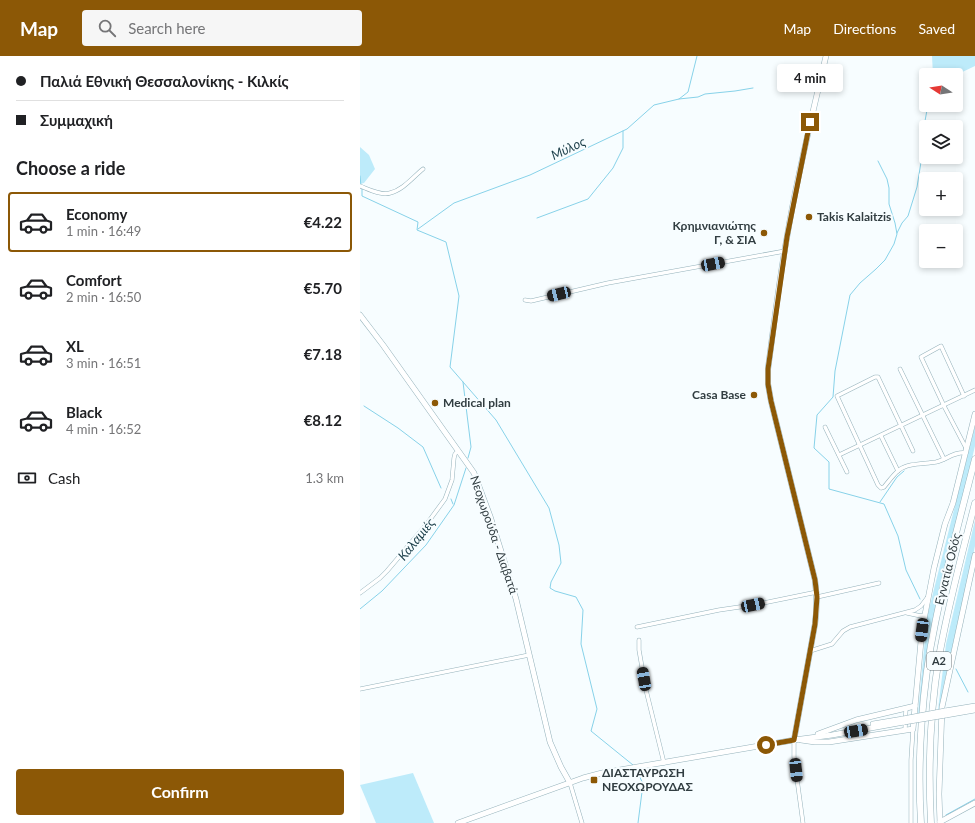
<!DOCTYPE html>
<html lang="en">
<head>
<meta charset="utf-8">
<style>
  :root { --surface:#fff; --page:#f6f6f6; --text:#202124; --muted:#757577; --line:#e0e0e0; --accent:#8c5806 }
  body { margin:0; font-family:Lato,sans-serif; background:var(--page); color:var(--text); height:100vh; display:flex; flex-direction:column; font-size:15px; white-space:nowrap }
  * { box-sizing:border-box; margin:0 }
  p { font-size:13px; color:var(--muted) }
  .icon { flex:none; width:22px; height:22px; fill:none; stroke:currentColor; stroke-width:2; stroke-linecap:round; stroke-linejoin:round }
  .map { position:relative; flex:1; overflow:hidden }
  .side { display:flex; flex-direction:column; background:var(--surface); width:360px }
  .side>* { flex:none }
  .top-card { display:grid; align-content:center; height:88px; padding:0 16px; background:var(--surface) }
  .needle { width:26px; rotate:282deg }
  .buttons { position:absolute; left:559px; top:12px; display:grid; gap:8px }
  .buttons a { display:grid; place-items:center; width:44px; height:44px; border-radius:4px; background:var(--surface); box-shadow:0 2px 6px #0003; font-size:20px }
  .end { position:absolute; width:18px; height:18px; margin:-9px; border:5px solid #8c5806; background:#fff; box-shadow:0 0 0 2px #fff }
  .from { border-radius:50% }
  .bubble { position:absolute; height:28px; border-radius:4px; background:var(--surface); box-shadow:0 2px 6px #0003; font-size:13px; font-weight:700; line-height:28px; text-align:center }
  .car { position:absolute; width:12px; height:24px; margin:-12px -6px; border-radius:5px; box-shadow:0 0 3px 1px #0007; background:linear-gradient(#222 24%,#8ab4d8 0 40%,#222 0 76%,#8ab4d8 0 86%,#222 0) }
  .top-card b { display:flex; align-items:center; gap:14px; height:38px; font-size:15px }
  .top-card b+b { border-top:1px solid var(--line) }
  .top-card i { width:10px; height:10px; background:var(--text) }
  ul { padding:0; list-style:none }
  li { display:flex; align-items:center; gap:12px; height:60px; margin:0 8px 6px; padding:0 8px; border:2px solid transparent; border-radius:4px }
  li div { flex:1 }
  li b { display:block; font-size:15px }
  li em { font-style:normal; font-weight:700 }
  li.active { border-color:var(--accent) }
  li>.icon { width:36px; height:36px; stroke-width:1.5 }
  h2 { padding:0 16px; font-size:18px; line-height:48px }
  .pay { display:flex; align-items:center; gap:10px; height:44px; padding:0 16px; font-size:15px }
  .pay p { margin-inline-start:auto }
  .action { display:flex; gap:8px; margin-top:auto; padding:8px 16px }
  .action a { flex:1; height:46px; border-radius:4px; background:var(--accent); color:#fff; font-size:16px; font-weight:700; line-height:46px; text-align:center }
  header { display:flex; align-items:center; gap:24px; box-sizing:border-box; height:56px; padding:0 20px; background:var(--accent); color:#fff }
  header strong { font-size:19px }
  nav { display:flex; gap:22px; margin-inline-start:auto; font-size:14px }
  .search { width:280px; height:36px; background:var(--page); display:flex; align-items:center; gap:10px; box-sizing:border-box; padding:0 14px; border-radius:4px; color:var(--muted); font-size:15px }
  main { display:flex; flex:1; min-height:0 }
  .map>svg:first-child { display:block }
  .green { fill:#bdebfa }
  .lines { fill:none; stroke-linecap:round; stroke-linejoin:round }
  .stream { stroke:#87d2e9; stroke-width:1 }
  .street-casing { stroke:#95b2bb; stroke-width:4.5 }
  .secondary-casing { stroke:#95b2bb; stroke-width:6 }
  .highway-casing { stroke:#95b2bb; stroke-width:7 }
  .street { stroke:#fff; stroke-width:3.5 }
  .secondary { stroke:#fff; stroke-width:5 }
  .highway { stroke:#fff; stroke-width:6 }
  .secondary-bridge-casing { stroke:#95b2bb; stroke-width:6; stroke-linecap:butt }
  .secondary-bridge { stroke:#fff; stroke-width:5 }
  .route { stroke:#8c5806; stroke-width:5 }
  .poi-dot { fill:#8c5806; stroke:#f7fdff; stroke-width:1.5 }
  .labels { text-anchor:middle; stroke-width:4; stroke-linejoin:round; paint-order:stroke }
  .shield { fill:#f7fdff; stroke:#6c777a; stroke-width:1 }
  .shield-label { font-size:11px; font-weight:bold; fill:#313d41 }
  .poi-label { font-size:12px; font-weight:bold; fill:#313d41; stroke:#f7fdff; text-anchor:start }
  .street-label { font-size:12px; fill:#313d41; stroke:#f7fdff }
  .water-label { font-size:13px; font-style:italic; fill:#1b3e49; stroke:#f7fdff }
</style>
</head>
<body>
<header>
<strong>Map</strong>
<div class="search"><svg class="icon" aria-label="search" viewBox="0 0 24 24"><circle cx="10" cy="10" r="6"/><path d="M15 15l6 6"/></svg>Search here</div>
<nav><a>Map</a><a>Directions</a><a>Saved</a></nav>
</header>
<main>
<section class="side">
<div class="top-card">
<b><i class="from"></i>Παλιά Εθνική Θεσσαλονίκης - Κιλκίς</b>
<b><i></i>Συμμαχική</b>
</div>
<h2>Choose a ride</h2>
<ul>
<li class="active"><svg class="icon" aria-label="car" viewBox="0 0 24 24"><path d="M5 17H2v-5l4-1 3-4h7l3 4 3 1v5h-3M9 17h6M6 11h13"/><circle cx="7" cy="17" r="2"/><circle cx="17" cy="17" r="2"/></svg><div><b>Economy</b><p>1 min · 16:49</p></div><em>€4.22</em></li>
<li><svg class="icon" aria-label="car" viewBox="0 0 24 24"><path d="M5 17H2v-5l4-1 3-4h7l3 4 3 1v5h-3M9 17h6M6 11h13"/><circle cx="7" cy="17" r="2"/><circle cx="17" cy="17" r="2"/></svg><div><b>Comfort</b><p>2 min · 16:50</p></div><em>€5.70</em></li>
<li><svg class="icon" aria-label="car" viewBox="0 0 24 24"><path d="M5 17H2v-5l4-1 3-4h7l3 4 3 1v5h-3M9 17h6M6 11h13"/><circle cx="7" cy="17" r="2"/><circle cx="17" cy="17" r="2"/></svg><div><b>XL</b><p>3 min · 16:51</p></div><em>€7.18</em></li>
<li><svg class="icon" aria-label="car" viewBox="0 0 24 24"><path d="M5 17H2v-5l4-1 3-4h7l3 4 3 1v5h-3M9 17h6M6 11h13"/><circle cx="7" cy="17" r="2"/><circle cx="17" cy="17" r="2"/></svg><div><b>Black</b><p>4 min · 16:52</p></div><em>€8.12</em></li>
</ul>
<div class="pay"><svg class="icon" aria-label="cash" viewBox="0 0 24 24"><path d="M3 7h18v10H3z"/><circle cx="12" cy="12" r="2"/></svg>Cash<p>1.3 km</p></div>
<div class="action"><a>Confirm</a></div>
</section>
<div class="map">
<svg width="615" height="767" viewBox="0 0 615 767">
  <rect width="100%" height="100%" fill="#f7fdff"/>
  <g class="green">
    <polygon points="572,0 615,0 615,10 596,19 573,19"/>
    <polygon points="0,91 9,99 15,113 4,127 0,128"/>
    <polygon points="615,370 615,390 573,563 562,657 558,657 567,561"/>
    <polygon points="615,464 615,490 583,632 581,653 578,654 586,588"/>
    <polygon points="53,717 74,767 16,767 0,729"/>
  </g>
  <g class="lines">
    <g class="stream">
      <polyline points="319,43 338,41 345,38 375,35 393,32"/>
      <polyline points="518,105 527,123 529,132 529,148 535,167 537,178 534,188 525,204 516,213 500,227 490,239 475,315 473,341 457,359 454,392 469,406 469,433 524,448 538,480 546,514 560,543"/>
      <polyline points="0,120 1,130"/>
      <polyline points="2,133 2,140 58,166 57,174 86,186 99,240 90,311 136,364 189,452 199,489 201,507 191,526 190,532 195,535 216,541 223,554 221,588 237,653 231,675 273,709"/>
      <polyline points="177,162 228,143 253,112 263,92 263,75"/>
      <polyline points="58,173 94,147 170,119 267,73 294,49 319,43 328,36 337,0"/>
      <polyline points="537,177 542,167 548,160 557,131 561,106 565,98 565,65 567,54"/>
      <polyline points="103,326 111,391 108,402"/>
      <polyline points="4,350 38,372 63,391 81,432"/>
      <polyline points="91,443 93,448"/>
      <polyline points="520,446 537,421 544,415"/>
      <polyline points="0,553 22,535 66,489 94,449 106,412"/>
      <polyline points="596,613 608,636"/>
      <polyline points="278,717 283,728 278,767"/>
      <polyline points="586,759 615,743"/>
    </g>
    <g class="street-casing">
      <g id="street">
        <path d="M 0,130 C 8,133 21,140 30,137 C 43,134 53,121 63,113"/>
        <polyline points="165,244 171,245 248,227 425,195"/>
        <polyline points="540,313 584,403"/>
        <polyline points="604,340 581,290 561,301 584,350 606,392"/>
        <polyline points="465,371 487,416"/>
        <polyline points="521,380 538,415"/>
        <path d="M 553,395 L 518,321 L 515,321 L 477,340 L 518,429 L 521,432 L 524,431 C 529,425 533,419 539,414 C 548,407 564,408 576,406 C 586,404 595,395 606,397"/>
        <polyline points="479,399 615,334"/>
        <polyline points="0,537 20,522 27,515 66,469 85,443 92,424 94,402 95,398 98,395"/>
        <polyline points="457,541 519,527"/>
        <polyline points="547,557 561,560 565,559"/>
        <polyline points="277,571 359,554 393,549 457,536"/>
        <polyline points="279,584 279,594 286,634 304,707"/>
        <polyline points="450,595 472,588 483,575 490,571 555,554 561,550 567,542"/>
        <polyline points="0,633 169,599"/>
        <polyline points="545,674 546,652"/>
        <polyline points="434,684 434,701 443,767"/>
        <polyline points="210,727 222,767"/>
        <polyline points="551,767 551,704 553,673"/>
      </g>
    </g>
    <g class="secondary-casing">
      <g id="secondary">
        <polyline points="0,259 23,289 114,417 130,460 156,543 190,686 201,711 210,727"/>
        <polyline points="585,655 615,650"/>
        <polyline points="586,659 615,654"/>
        <polyline points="513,668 543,663"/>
        <polyline points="458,678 496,664 555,650"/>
        <path d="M 434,684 L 455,568 C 457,553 457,539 455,524 L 411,345 L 408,328 L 408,313 C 414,269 419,225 427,181 C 437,120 452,60 466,0"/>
        <polyline points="441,684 455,686 469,686 553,673 562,574 574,512 585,468 593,447 615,358"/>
        <polyline points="580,766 615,747"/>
        <polyline points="98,767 223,722 242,717 434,684 472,679 544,666"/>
        <polyline points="580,767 579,738 582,651 615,499"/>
      </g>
    </g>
    <g class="highway-casing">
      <g id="highway">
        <path d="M 561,767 C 557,704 562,630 575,568 C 586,513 601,458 615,403"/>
        <path d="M 571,767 C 568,711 570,655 579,601 C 588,549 602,498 615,447"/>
      </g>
    </g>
    <use href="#street" class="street"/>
    <use href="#secondary" class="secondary"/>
    <use href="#highway" class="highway"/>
    <g class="secondary-bridge-casing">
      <g id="secondary-bridge">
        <polyline points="543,663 585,655"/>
        <polyline points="544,666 586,659"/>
      </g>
    </g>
    <use href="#secondary-bridge" class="secondary-bridge"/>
  </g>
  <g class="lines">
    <polyline class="route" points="406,689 434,684 455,568 457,541 455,524 411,345 408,328 408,313 427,181 450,66"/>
  </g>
  <g class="poi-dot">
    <circle cx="449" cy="161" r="4"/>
    <circle cx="404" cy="177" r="4"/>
    <circle cx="394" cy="339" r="4"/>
    <circle cx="75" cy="347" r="4"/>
    <rect x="230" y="720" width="8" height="8" rx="2"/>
  </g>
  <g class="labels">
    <rect class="shield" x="567" y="596" width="24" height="18" rx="3"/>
    <g class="shield-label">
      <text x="579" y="609">Α2</text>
    </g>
    <g class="poi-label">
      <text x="457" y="165">Takis Kalaitzis</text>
      <text x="396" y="174" text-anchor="end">Κρημνιανιώτης<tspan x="396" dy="14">Γ, &amp; ΣΙΑ</tspan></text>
      <text x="386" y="343" text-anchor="end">Casa Base</text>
      <text x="83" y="351">Medical plan</text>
      <text x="242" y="721">ΔΙΑΣΤΑΥΡΩΣΗ<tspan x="242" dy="14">ΝΕΟΧΩΡΟΥΔΑΣ</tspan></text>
    </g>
    <g class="street-label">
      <text transform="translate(134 479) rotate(71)" y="4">Νεοχωρούδα - Διαβατά</text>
      <text transform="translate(588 513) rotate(-76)" y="4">Εγνατία Οδός</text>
    </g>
    <g class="water-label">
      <text transform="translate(208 92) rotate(-25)" y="5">Μύλος</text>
      <text transform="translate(56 483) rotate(-51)" y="5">Καλαμιές</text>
    </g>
  </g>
</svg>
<div class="buttons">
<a><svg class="needle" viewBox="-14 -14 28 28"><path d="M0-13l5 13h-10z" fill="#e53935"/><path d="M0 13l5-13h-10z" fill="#757577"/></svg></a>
<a><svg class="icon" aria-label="layers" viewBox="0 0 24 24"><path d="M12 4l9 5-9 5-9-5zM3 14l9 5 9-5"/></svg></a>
<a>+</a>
<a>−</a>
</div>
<i class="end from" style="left:406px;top:689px"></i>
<i class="end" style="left:450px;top:66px"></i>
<div class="bubble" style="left:417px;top:8px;width:66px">4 min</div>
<i class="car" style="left:353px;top:208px;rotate:79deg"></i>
<i class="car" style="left:199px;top:238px;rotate:257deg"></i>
<i class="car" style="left:393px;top:549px;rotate:78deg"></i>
<i class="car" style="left:562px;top:574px;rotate:187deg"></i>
<i class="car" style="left:284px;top:623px;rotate:350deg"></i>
<i class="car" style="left:496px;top:675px;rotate:80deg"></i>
<i class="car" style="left:436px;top:714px;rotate:174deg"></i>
</div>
</main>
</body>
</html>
